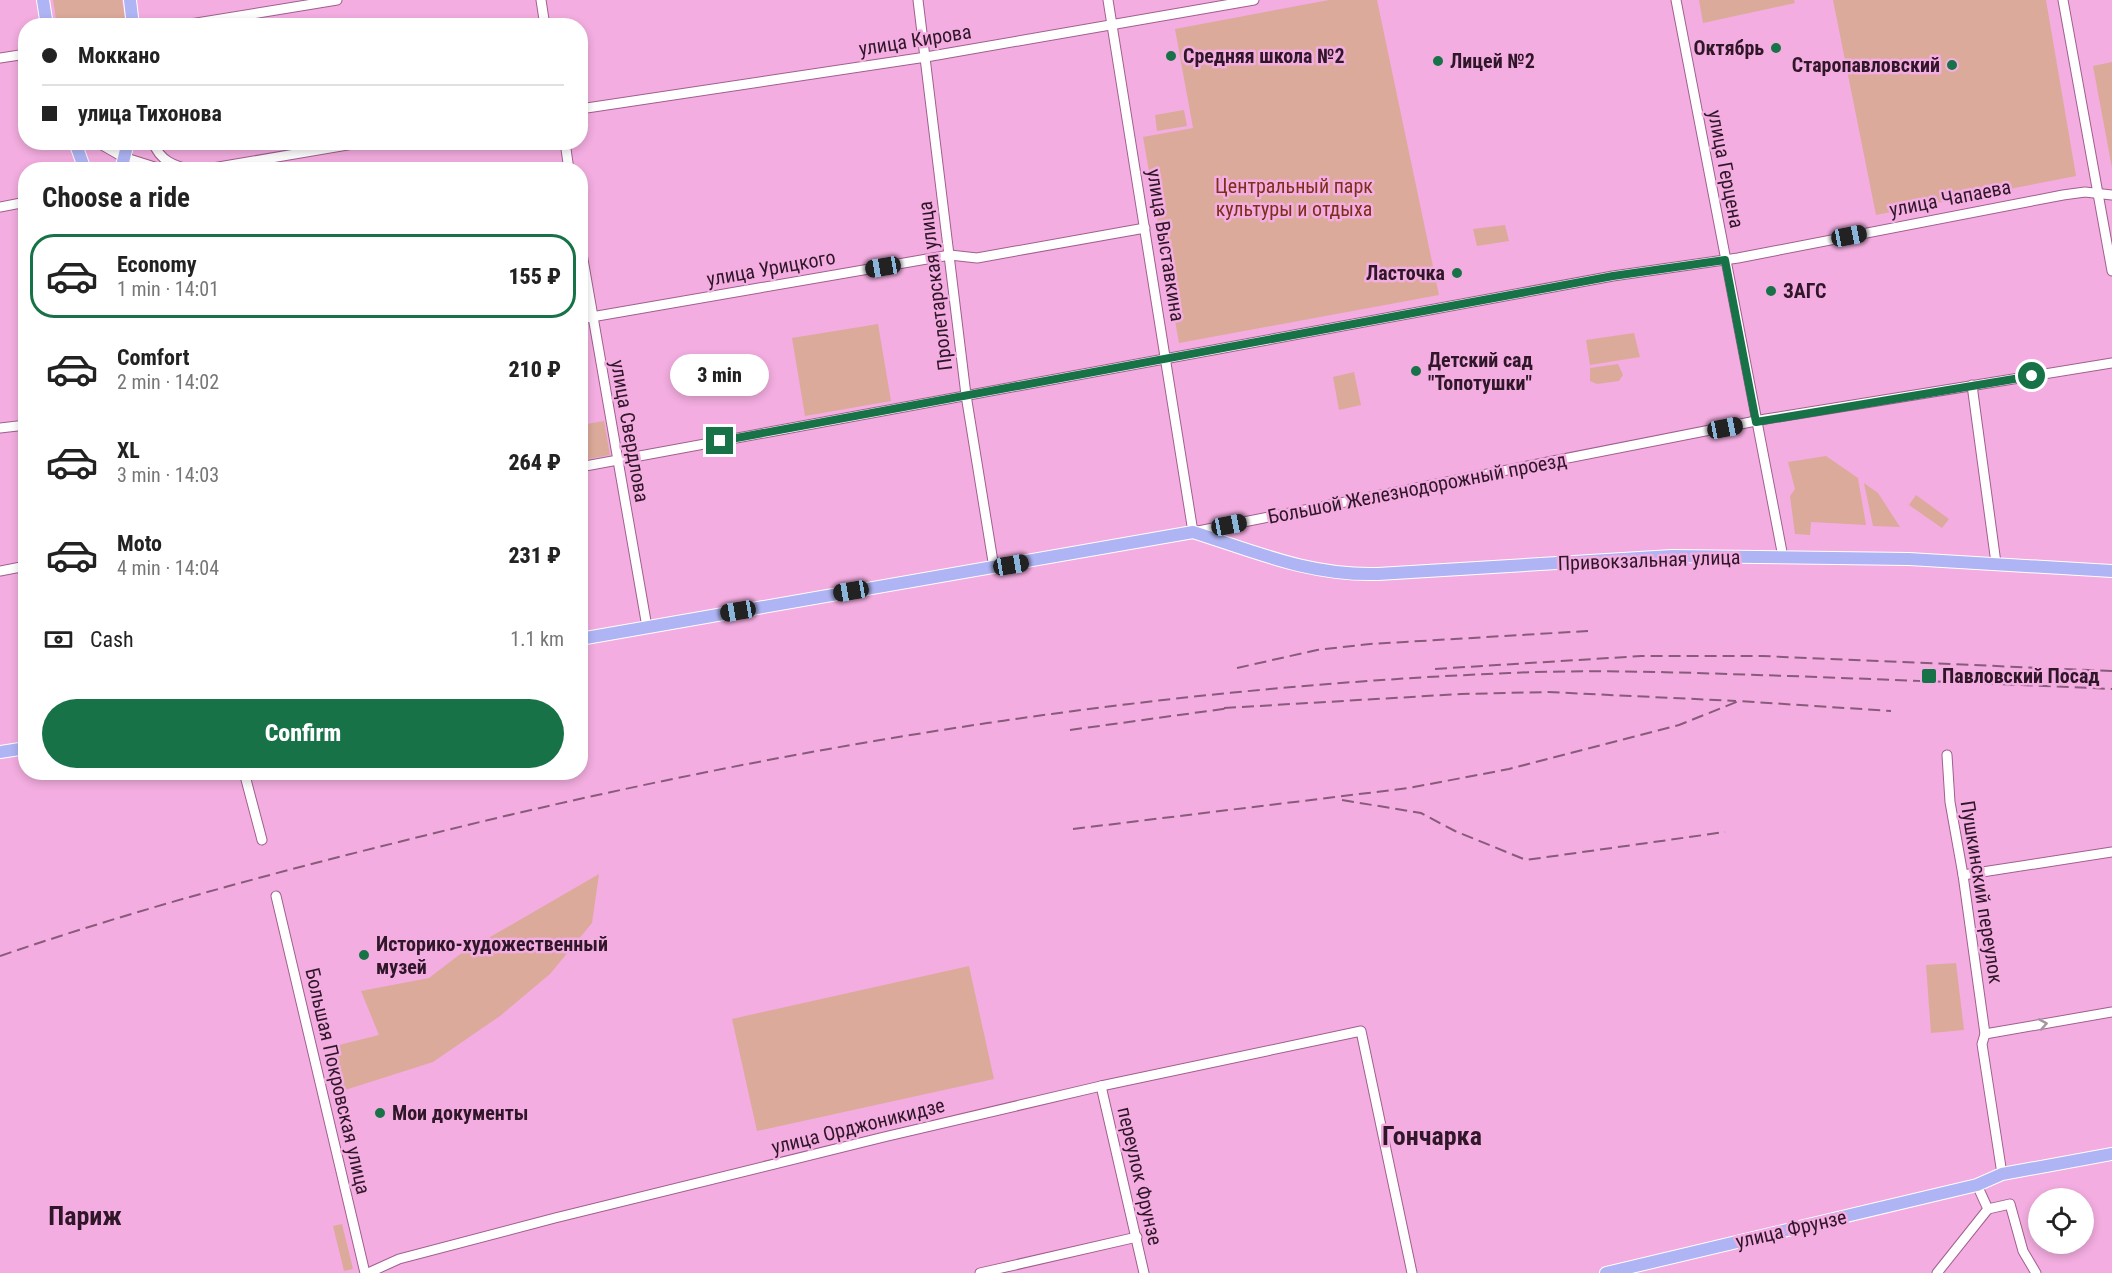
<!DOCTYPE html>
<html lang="en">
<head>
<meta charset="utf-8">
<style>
  :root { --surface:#fff; --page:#f6f6f6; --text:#222; --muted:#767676; --line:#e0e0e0; --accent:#177347 }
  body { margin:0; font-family:"Roboto Condensed",sans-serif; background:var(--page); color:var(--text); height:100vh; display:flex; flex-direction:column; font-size:22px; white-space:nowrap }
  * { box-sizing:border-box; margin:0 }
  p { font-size:20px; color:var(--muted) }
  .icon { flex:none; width:33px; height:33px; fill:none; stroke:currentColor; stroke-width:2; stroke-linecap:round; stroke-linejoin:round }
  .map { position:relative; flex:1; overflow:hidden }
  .panel { position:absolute; left:18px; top:162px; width:570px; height:618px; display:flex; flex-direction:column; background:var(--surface); border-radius:24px; box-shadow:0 3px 9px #0003 }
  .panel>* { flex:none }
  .top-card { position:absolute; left:18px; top:18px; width:570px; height:132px; border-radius:24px; box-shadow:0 3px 9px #0003; display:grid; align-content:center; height:132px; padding:0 24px; background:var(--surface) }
  .fabs { position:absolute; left:2028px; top:1188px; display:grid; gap:12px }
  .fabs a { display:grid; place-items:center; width:66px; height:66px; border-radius:50%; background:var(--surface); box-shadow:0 3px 9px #0003; font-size:30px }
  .end { position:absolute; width:27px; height:27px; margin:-14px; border:8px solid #177347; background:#fff; box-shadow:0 0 0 3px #fff }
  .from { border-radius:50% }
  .bubble { position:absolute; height:42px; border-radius:21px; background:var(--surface); box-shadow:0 3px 9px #0003; font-size:20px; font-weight:800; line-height:42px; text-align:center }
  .car { position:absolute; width:18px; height:36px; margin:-18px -9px; border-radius:8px; box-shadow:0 0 4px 2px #0007; background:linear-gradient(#222 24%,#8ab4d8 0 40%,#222 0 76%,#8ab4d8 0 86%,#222 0) }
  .top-card b { display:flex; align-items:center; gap:21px; height:57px; font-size:22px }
  .top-card b+b { border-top:2px solid var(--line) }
  .top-card i { width:15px; height:15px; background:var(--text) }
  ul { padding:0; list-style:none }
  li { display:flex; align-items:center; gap:18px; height:84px; margin:0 12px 9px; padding:0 12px; border:3px solid transparent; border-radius:24px }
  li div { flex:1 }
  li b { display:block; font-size:22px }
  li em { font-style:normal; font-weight:800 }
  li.active { border-color:var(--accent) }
  li>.icon { width:54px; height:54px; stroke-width:1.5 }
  h2 { padding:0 24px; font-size:27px; line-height:72px }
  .pay { display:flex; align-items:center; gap:15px; height:66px; padding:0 24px; font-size:22px }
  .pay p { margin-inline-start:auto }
  .cta { display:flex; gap:12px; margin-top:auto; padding:12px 24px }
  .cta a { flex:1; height:69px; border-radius:36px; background:var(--accent); color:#fff; font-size:24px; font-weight:800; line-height:69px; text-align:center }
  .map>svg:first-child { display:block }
  .green { fill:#dbaa9b }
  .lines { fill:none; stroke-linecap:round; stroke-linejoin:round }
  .minor-casing { stroke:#a05f8f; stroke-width:11 }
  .major-casing { stroke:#fff; stroke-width:14 }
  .minor { stroke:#fff; stroke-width:9 }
  .major { stroke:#afb5f4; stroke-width:12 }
  .rail { stroke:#885a7c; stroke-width:2; stroke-dasharray:12 6; stroke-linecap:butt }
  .oneway { stroke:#a2969f }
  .route { stroke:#177347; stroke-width:8 }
  .poi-dot { fill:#177347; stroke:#f3ade0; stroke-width:2 }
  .labels { text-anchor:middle; stroke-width:5; stroke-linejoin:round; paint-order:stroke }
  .street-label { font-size:20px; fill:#301629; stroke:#f3ade0 }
  .poi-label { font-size:20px; font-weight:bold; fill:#301629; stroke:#f3ade0; text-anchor:start }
  .park-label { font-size:20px; fill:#7e2f18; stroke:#f3ade0 }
  .district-label { font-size:26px; font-weight:bold; fill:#301629; stroke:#f3ade0 }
</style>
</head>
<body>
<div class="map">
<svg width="2112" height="1273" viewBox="0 0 2112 1273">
  <rect width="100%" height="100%" fill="#f3ade0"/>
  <g class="green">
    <polygon points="53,0 122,0 126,25 57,25"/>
    <polygon points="1329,0 1377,0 1439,295 1179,343 1143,137 1193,128 1175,29"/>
    <polygon points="1699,0 1794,0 1795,3 1703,23"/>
    <polygon points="1833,0 2046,0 2076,176 1876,215"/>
    <polygon points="2112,62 2112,168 2093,66"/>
    <polygon points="1184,110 1187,126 1157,131 1155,115"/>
    <polygon points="1505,225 1509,241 1477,246 1473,229"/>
    <polygon points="878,324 891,401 805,416 792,338"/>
    <polygon points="1634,333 1640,357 1590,365 1586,340"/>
    <polygon points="1618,364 1623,375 1619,381 1597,384 1590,381 1590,368"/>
    <polygon points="1354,372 1361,405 1339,410 1333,377"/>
    <polygon points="604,421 610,455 583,460 581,425"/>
    <polygon points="1826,456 1858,478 1866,525 1811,522 1810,535 1795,534 1790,496 1795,489 1788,462"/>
    <polygon points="1864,483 1878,493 1900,527 1873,526"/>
    <polygon points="1916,495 1949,519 1942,528 1909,505"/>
    <polygon points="599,874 592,923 550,974 500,1016 433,1062 342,1091 331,1047 379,1035 361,991 429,978 459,955"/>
    <polygon points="1956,963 1964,1030 1931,1033 1926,965"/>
    <polygon points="969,966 994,1079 757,1131 732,1019"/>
    <polygon points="342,1224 353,1269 344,1271 333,1226"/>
  </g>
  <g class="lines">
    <g class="minor-casing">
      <g id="minor">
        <polyline points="541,0 545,26"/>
        <polyline points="918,0 966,395 994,568"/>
        <polyline points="1108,0 1193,532 1766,419 2112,363"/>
        <polyline points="1676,0 1783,557"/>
        <polyline points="2063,0 2112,271"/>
        <polyline points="178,26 337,0"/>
        <polyline points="0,58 26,54"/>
        <polyline points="580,109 926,57 1254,0"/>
        <polyline points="97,142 123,157 164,170"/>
        <path d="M 153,142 C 160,161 174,166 192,170"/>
        <polyline points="565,142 569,170"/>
        <polyline points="201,170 365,142"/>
        <polyline points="0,207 26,202"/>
        <polyline points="580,242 647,627"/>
        <polyline points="580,319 950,255 977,258 1145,228"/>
        <polyline points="1972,385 1996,563"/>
        <polyline points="0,428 26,425"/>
        <polyline points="580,467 1613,276 1738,258 2063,195 2085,192 2112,195"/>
        <polyline points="0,571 26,566"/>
        <polyline points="1947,755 1950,802 1963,875 1985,1034 1982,1044 2002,1174"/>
        <polyline points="244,772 262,840"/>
        <polyline points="1963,875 2112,852"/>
        <polyline points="276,896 365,1273"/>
        <polyline points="1985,1034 2112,1012"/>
        <polyline points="1101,1086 1144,1273"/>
        <polyline points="1988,1209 2010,1204 2023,1251 2036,1273"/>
        <polyline points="368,1273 399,1259 555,1218 884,1137 1101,1086 1361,1031 1412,1273"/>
        <polyline points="980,1273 1137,1237"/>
        <polyline points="1937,1273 1988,1209 1977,1185"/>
      </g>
    </g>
    <g class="major-casing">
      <g id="major">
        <polyline points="43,0 47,26"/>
        <polyline points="130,0 133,26"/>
        <polyline points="75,142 85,170"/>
        <polyline points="121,170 128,142"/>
        <path d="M 580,639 L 1193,532 C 1256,552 1310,576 1378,574 L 1672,556 L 1909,559 L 2112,571"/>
        <polyline points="0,752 26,748"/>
        <polyline points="1606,1273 1977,1185 2002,1174 2112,1154"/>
      </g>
    </g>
    <use href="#minor" class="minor"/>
    <use href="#major" class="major"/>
    <g class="rail">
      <polyline points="1237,668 1317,650 1370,644 1588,631"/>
      <polyline points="1435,669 1641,656 1762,656 2112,671"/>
      <polyline points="1224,708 1461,694 1548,692 1736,701"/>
      <polyline points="1070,730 1230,708"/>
      <polyline points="1342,800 1421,813 1455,831 1526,860 1725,832"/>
      <polyline points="1073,829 1409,788 1509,769 1679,725 1739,701 1891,711"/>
      <path d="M 0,956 C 143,907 288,869 435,833 C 786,746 1147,688 1509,673 C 1602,669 1696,673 1789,676 C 1897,680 2004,684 2112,689"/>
    </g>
  </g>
  <defs><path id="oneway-chevron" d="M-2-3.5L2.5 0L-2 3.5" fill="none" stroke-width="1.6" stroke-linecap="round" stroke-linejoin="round" transform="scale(1.5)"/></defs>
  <use class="oneway" href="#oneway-chevron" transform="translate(2043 1024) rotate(-10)"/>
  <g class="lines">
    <polyline class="route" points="720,441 1613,276 1725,260 1756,422 2032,376"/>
  </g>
  <g class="poi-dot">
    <circle cx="1776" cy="48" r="6"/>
    <circle cx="1171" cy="56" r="6"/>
    <circle cx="1438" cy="61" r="6"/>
    <circle cx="1952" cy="65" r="6"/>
    <circle cx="1457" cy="273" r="6"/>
    <circle cx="1771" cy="291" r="6"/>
    <circle cx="1416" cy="371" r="6"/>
    <rect x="1921" y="668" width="16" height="16" rx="3"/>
    <circle cx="364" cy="955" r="6"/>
    <circle cx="380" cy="1113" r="6"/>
  </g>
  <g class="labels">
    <g class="street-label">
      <text transform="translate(915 40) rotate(-9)" y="7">улица Кирова</text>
      <text transform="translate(1726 169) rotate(79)" y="7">улица Герцена</text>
      <text transform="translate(1950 198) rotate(-11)" y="7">улица Чапаева</text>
      <text transform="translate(1166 245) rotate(81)" y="7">улица Выставкина</text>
      <text transform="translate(771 268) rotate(-10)" y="7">улица Урицкого</text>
      <text transform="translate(935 286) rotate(-97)" y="7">Пролетарская улица</text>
      <text transform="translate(630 431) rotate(80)" y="7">улица Свердлова</text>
      <text transform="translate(1417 488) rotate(-11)" y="7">Большой Железнодорожный проезд</text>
      <text transform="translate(1649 560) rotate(-2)" y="7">Привокзальная улица</text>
      <text transform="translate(1982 892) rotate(81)" y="7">Пушкинский переулок</text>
      <text transform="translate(338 1081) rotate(77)" y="7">Большая Покровская улица</text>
      <text transform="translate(858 1126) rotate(-14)" y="7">улица Орджоникидзе</text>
      <text transform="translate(1140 1176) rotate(77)" y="7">переулок Фрунзе</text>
      <text transform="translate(1791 1229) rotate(-13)" y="7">улица Фрунзе</text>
    </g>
    <g class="poi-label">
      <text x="1764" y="55" text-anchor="end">Октябрь</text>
      <text x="1183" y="63">Средняя школа №2</text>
      <text x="1450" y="68">Лицей №2</text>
      <text x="1940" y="72" text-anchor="end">Старопавловский</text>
      <text x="1445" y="280" text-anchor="end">Ласточка</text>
      <text x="1783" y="298">ЗАГС</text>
      <text x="1428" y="367">Детский сад<tspan x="1428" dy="23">"Топотушки"</tspan></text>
      <text x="1942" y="683">Павловский Посад</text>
      <text x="376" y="951">Историко-художественный<tspan x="376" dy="23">музей</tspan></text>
      <text x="392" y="1120">Мои документы</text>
    </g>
    <g class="park-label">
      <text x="1294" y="193">Центральный парк<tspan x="1294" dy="23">культуры и отдыха</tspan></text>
    </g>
    <g class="district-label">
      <text x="1432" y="1145">Гончарка</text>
      <text x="85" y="1225">Париж</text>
    </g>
  </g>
</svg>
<div class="fabs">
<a><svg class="icon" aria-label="locate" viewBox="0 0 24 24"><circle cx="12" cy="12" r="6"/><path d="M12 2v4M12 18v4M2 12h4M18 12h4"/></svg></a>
</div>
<i class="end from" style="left:2032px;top:376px"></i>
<i class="end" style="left:720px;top:441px"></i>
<div class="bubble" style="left:670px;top:354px;width:99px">3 min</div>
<i class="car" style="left:1849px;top:236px;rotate:79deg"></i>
<i class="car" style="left:883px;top:267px;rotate:260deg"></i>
<i class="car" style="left:1725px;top:428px;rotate:79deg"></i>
<i class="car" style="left:1229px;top:525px;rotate:79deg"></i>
<i class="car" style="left:1011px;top:565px;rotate:80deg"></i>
<i class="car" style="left:851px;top:591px;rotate:260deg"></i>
<i class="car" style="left:738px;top:611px;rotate:260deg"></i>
<div class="top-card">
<b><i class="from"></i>Моккано</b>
<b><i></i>улица Тихонова</b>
</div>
<section class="panel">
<h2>Choose a ride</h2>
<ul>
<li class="active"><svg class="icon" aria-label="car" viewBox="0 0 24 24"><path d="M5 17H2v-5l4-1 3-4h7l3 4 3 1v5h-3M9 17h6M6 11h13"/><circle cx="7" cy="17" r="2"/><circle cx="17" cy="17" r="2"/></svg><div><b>Economy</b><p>1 min · 14:01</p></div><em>155 ₽</em></li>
<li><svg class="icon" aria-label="car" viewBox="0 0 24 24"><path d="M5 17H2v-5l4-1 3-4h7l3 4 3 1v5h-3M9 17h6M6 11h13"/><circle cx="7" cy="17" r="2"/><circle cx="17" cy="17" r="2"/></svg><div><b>Comfort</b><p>2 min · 14:02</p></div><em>210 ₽</em></li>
<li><svg class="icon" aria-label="car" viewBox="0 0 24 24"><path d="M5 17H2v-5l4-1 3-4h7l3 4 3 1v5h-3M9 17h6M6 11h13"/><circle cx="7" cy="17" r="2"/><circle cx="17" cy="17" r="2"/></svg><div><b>XL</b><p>3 min · 14:03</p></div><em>264 ₽</em></li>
<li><svg class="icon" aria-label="car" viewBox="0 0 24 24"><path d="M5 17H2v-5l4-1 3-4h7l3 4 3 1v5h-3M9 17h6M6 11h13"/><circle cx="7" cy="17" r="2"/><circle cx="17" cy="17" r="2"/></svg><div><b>Moto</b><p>4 min · 14:04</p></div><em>231 ₽</em></li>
</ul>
<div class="pay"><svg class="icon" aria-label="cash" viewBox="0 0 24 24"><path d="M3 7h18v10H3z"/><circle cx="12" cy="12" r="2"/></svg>Cash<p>1.1 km</p></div>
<div class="cta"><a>Confirm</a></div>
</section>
</div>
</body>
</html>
